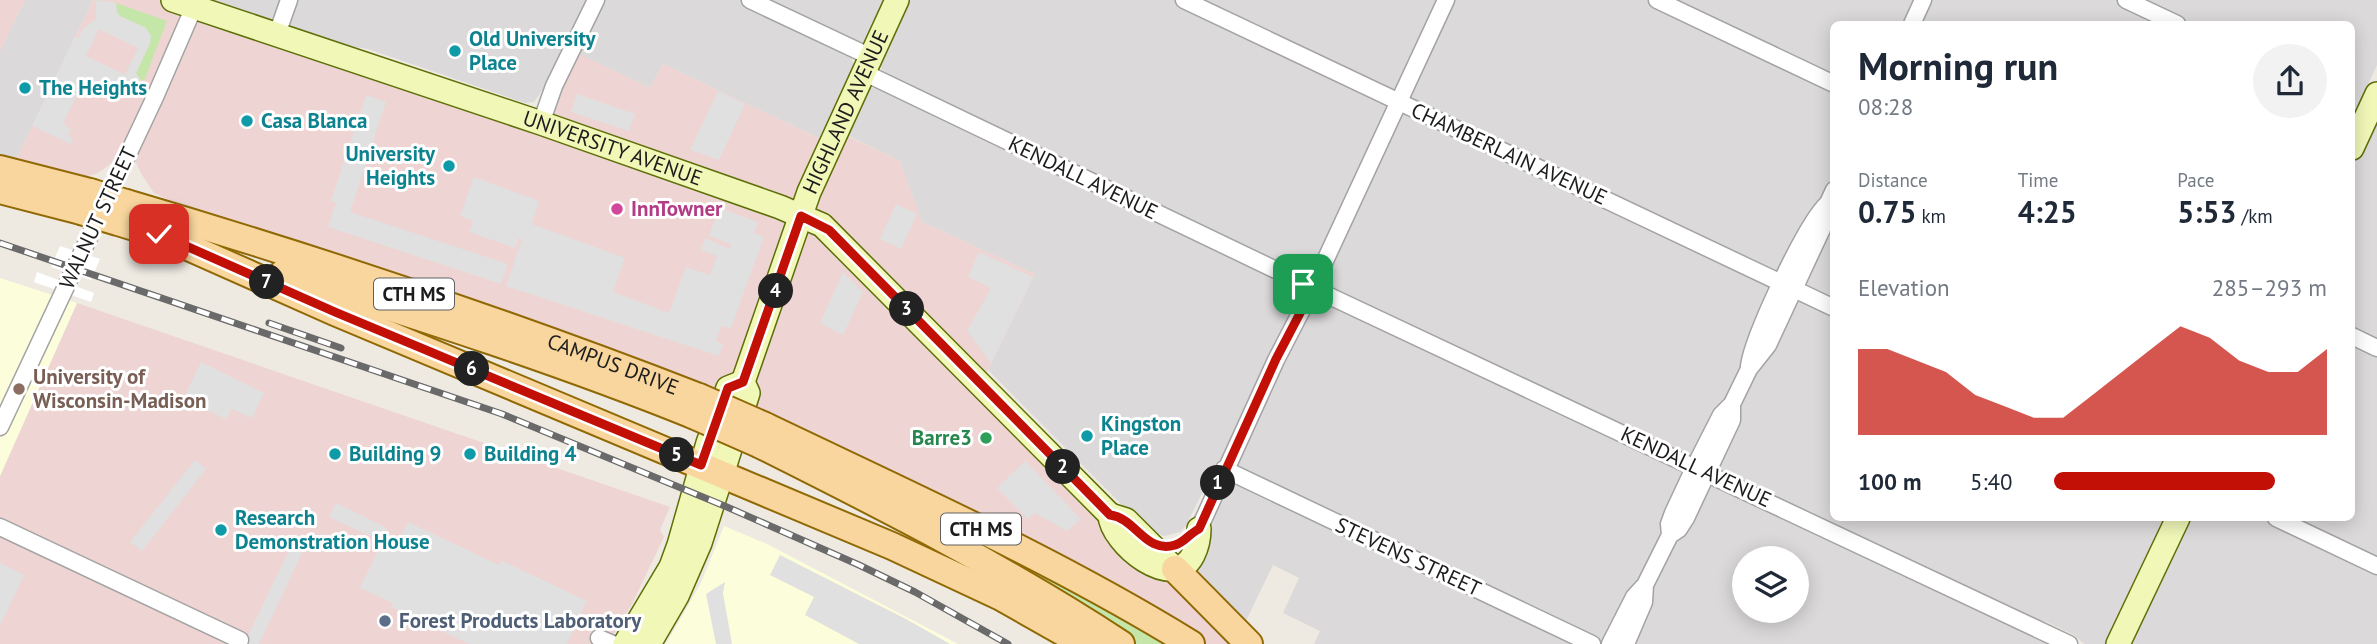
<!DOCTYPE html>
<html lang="en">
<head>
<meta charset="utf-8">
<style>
  body { margin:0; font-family:"PT Sans",sans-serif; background:#f2f2f3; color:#1f2937; height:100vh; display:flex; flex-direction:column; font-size:26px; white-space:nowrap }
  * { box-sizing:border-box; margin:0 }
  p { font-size:23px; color:#747a83 }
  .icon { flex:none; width:38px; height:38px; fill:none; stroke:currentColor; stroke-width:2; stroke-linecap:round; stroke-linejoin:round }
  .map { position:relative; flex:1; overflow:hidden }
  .panel { position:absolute; left:1830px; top:21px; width:525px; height:500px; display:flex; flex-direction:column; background:#fff; border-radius:10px; box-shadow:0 4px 18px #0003 }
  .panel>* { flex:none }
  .fabs { position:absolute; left:1732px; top:546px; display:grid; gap:14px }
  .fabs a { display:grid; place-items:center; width:77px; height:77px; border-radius:50%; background:#fff; box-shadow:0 4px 18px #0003; font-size:35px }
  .pin { position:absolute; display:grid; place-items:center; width:60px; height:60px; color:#fff; margin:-30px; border-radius:14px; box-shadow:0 4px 10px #0006 }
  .km { position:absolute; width:35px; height:35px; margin:-18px; border-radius:50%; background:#222; color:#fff; font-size:19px; line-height:35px; text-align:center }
  .round { display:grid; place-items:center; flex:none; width:74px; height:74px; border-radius:37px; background:#f2f2f3 }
  .overview { display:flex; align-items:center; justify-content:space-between; height:119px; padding:0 28px }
  h1 { font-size:38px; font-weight:800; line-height:52px }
  .stats { display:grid; grid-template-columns:repeat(3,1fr); gap:10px; height:119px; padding:7px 28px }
  .stats div { display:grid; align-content:center }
  .stats b { font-size:30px; font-weight:800 }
  .stats small { font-size:19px; font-weight:400 }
  .stats p { font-size:19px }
  .chart { height:196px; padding:14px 28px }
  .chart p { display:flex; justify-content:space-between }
  .chart svg { width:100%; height:126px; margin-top:7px; fill:#c21006; opacity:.7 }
  ul { padding:0 28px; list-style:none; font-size:23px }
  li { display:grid; grid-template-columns:112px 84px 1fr; align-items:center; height:52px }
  li i { height:18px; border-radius:9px; background:#c21006 }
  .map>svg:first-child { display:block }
</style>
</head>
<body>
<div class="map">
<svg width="2377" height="644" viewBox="0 0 2377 644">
  <rect width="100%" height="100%" fill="#eeeae2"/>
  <!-- residential -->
  <path fill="#dbd9d9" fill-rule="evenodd" d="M25,0H93L10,172L0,169V51Z
    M199,0H884L868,41L859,43L850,39L844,51L851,57L854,65L819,138L663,64L650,88L578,54L548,82L534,102L525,103L368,49L277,34Z
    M910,0H2377V65L2352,118V24H1834V518H2165L2106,644H2084L2074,635L2045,621L2037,639L2048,644H1314L1320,631L1283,613L1299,578L1273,565L1244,625L1197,574L1210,522L1222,497L1204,489L1186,526L1180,532L1164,536L1153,532L1126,509L988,370L1035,274L922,222L900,161L847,135L868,87L883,90L890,76L881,69V62ZM1745,558H1797V611H1745Z
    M2377,94V644H2118L2178,518H2352V148Z"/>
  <!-- commercial -->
  <path fill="#eed4d2" d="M0,0H25L0,51Z
    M93,0H173L541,122L571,50L650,88L663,64L829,143L835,130L900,161L922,222L1035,274L981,384L1249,644H1191L1108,594L250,239L154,193L142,175L130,150L98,173L75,180L10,172Z
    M77,303L670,507L660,530L664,537L632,604L608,644H0V476Z"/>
  <!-- education -->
  <path fill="#fcfedb" d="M0,278L77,303L0,476Z
    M724,526L767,544L958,644H666L701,583Z"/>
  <!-- grass -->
  <path fill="#c4e7a9" d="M116,3L167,21L144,81L138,78L136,73L150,43L146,28L120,16L117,13Z
    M925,513L1025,560L1170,644H1137Z"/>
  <!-- parking -->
  <path fill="#e0e0e0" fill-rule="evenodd" d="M96,0L116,3L117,13L120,16L146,28L151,36L150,43L136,73L140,79L131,96L122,97L84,79L64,122L65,126L71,129L68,136L73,139L71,144L32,126L75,36L79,38L83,28L96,19ZM99,29L138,48L125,75L86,56Z
    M718,91L745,104L719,160L690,150Z
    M577,94L635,114L629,131L571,112Z
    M366,95L386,102L350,212L508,264L501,284L328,227L336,203L331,201Z
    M474,177L539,201L532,224L625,258L613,292L669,313L686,267L710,275L717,256L701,250L705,238L730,249L731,244L709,236L719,208L758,222L754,233L764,237L731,328L721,326L716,341L723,344L719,356L506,286L522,239L519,238L515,248L469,232L473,221L460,216Z
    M896,204L917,214L901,249L880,239Z
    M979,252L1033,277L991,363L967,331L991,288L968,277Z
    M843,272L863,292L843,335L820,323Z
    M201,362L264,393L252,418L232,409L226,419L183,399Z
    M195,460L206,469L142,551L130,542Z
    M1025,461L1081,519L1067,531L1035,513L1028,519L997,488Z
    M336,503L387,528L381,541L329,517Z
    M408,522L499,565L502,561L587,601L567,644H469L391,607L393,603L360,588L381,544L394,550Z
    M291,546L303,551L259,644H244Z
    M780,555L906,619L950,644H859L805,615L814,597L770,575Z
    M0,563L24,575L0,626Z
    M725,582L723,593L732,644H716L706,594Z"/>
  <!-- pier -->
  <path fill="#fff" d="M60,246L100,259L91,280L51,267Z
    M37,272L94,293L91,302L34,282Z"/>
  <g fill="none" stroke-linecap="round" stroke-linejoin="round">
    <defs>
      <path id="street" d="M750,0L871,57
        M1184,0L1834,308
        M1657,0L1834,84
        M2126,0L2177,24
        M1912,24L1923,0
        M277,34L289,0
        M863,72L1303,283
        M541,123L554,86L596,0
        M1317,278L1446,0
        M1323,293L2069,644
        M2352,336L2377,348
        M1749,366C1753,337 1805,225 1827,204
        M0,427L155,97L194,7
        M1224,469L1592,644
        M2276,518L2377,566
        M0,527L240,640L238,644
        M1199,529L1276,360L1308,298
        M1670,535L1669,524L1673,513L1695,466L1721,415L1732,404L1749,369L1768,345L1822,229L1828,203L1834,190
        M599,638L613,644
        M1610,644L1634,597L1645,585L1670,535L1679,529L1686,518L1732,420V404
        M1626,644L1644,602L1645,585"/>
      <g id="secondary">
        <path id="s1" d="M173,0L541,123L780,207L822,225L1110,515"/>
        <path d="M2352,148L2377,94"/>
        <path d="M1110,515C1111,543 1173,594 1193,555C1197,547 1199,539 1199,529"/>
        <path d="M1110,515L1126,520L1171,565"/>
        <path d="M625,644L671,567L679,545L708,443L728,388L743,382"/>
        <path id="s2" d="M649,644L677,596L700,543L748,393L743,382L809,192L897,0"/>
        <path d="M2118,644L2178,518"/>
      </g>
      <g id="primary">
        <path d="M0,169L90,192"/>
        <path d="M0,190L81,211"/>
        <path id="s3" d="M126,203C320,260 511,324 699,397"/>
        <path d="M118,222L176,240"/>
        <path d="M159,234L335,312L892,546L1001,597L1084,644"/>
        <path d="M283,273C421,317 559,361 693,415"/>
        <path d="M765,426C909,495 1055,560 1191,644"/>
        <path d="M759,444C883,506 1005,568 1121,644"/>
        <path d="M1175,569L1249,644"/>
      </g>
    </defs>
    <!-- street casing -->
    <use href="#street" stroke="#a3a3a3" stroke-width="19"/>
    <!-- secondary casing -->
    <use href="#secondary" stroke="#5e6f08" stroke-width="26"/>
    <!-- primary casing -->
    <use href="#primary" stroke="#906905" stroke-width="30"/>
    <!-- street -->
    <use href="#street" stroke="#fff" stroke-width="16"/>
    <!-- secondary -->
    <use href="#secondary" stroke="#f0f7b7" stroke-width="23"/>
    <!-- primary -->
    <use href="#primary" stroke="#f8d69d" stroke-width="26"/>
    <defs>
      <path id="rail" d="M0,243L502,414L727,507L859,565L915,592L1008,644
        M269,323L341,348"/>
    </defs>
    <!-- rail casing -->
    <use href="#rail" stroke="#6a6a6a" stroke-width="7"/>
    <!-- rail -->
    <use href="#rail" stroke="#fff" stroke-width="4.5" stroke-dasharray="13" stroke-linecap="butt"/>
    <defs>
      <path id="primary-bridge" d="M90,192L126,203
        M81,211L118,222
        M699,397L765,426
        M693,415L759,444"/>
    </defs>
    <!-- primary-bridge casing -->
    <use href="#primary-bridge" stroke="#906905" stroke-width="30" stroke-linecap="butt"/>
    <!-- primary-bridge -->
    <use href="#primary-bridge" stroke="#f8d69d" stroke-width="26"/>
  </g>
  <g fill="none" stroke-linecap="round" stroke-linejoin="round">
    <defs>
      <path id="route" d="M159,234L335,312L701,465L728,388L743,382L801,216L829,230L1110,515C1136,518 1145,554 1175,545C1184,543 1190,533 1199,529L1276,359L1308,298L1302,290L1303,284"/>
    </defs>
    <!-- route casing -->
    <use href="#route" stroke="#fff" stroke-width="14"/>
    <!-- route -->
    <use href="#route" stroke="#c21006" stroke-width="9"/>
  </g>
  <!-- markers -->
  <g fill="#0f9aa8" stroke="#fff" stroke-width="2.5">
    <circle cx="455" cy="51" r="7"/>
    <circle cx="25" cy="88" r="7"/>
    <circle cx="247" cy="121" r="7"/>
    <circle cx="449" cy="166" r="7"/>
    <circle cx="1087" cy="436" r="7"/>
    <circle cx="335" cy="454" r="7"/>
    <circle cx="470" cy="454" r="7"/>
    <circle cx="221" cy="530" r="7"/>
  </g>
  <circle fill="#d1479c" stroke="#fff" stroke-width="2.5" cx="617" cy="209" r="7"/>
  <circle fill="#8d6e63" stroke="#fff" stroke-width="2.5" cx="19" cy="389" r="7"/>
  <circle fill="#2e9e5b" stroke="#fff" stroke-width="2.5" cx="986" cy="438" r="7"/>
  <circle fill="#5c6f8a" stroke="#fff" stroke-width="2.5" cx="385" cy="621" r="7"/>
  <g text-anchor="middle" stroke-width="6" stroke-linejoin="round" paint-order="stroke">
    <!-- shield labels -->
    <g fill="#fff" stroke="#606060" stroke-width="2">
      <rect x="374" y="278.5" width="80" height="31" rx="5"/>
      <rect x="941" y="513.5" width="80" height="31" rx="5"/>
    </g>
    <g font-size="19" font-weight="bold" fill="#1c1c1c">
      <text x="414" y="301">CTH MS</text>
      <text x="981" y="536">CTH MS</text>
    </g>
    <!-- culture labels -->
    <g font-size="21" font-weight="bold" fill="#0d838f" stroke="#fff" text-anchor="start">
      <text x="469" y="46">Old University<tspan x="469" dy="24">Place</tspan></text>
      <text x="39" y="95">The Heights</text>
      <text x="261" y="128">Casa Blanca</text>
      <text x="435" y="161" text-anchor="end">University<tspan x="435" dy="24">Heights</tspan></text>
      <text x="1101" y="431">Kingston<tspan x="1101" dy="24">Place</tspan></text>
      <text x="349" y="461">Building 9</text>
      <text x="484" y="461">Building 4</text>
      <text x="235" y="525">Research<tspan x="235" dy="24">Demonstration House</tspan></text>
    </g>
    <!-- street labels -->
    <g font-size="21" fill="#1c1c1c" stroke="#fff">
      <text dy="7" stroke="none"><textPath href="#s2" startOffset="572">HIGHLAND AVENUE</textPath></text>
      <text dy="7" stroke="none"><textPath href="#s1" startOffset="464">UNIVERSITY AVENUE</textPath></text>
      <text transform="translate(1509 154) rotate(25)" y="7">CHAMBERLAIN AVENUE</text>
      <text transform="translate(1083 178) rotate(26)" y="7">KENDALL AVENUE</text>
      <text transform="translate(98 218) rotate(-65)" y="7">WALNUT STREET</text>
      <text dy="7" stroke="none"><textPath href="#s3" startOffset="513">CAMPUS DRIVE</textPath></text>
      <text transform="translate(1696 467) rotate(25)" y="7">KENDALL AVENUE</text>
      <text transform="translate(1408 557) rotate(25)" y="7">STEVENS STREET</text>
    </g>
    <!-- hotel labels -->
    <g font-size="21" font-weight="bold" fill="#b23c85" stroke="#fff" text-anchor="start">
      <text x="631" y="216">InnTowner</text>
    </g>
    <!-- education labels -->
    <g font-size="21" font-weight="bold" fill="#785e54" stroke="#fff" text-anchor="start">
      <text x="33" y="384">University of<tspan x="33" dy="24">Wisconsin-Madison</tspan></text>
    </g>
    <!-- leisure labels -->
    <g font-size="21" font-weight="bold" fill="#27864d" stroke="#fff" text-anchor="end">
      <text x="972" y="445">Barre3</text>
    </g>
    <!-- service labels -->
    <g font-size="21" font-weight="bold" fill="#4e5e75" stroke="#fff" text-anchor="start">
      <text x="399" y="628">Forest Products Laboratory</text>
    </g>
  </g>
</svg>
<div class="fabs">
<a><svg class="icon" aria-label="layers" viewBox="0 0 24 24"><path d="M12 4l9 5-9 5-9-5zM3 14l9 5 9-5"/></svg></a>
</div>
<div class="pin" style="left:1303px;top:284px;background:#1e9e55"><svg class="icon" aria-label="arrive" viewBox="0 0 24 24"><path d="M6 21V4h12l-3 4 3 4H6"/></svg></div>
<div class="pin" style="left:159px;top:234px;background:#d93025"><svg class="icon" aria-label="check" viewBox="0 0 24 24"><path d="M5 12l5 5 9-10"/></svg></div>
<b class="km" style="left:1218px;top:483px">1</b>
<b class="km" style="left:1063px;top:467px">2</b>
<b class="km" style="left:907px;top:309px">3</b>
<b class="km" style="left:776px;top:291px">4</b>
<b class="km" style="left:677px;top:455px">5</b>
<b class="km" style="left:472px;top:369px">6</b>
<b class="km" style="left:267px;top:282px">7</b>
<section class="panel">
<div class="overview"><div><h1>Morning run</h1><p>08:28</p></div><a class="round"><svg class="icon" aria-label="share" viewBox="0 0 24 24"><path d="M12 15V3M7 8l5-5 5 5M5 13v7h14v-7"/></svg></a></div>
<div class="stats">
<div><p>Distance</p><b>0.75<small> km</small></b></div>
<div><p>Time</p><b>4:25</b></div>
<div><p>Pace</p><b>5:53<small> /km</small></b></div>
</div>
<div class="chart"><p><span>Elevation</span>285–293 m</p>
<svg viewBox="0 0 160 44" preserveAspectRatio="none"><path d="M0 44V14L10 14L20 18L30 22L40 30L50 34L60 38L70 38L80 30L90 22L100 14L110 6L120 10L130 18L140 22L150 22L160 14V44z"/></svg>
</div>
<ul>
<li><b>100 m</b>5:40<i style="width:81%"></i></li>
</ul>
</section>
</div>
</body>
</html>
